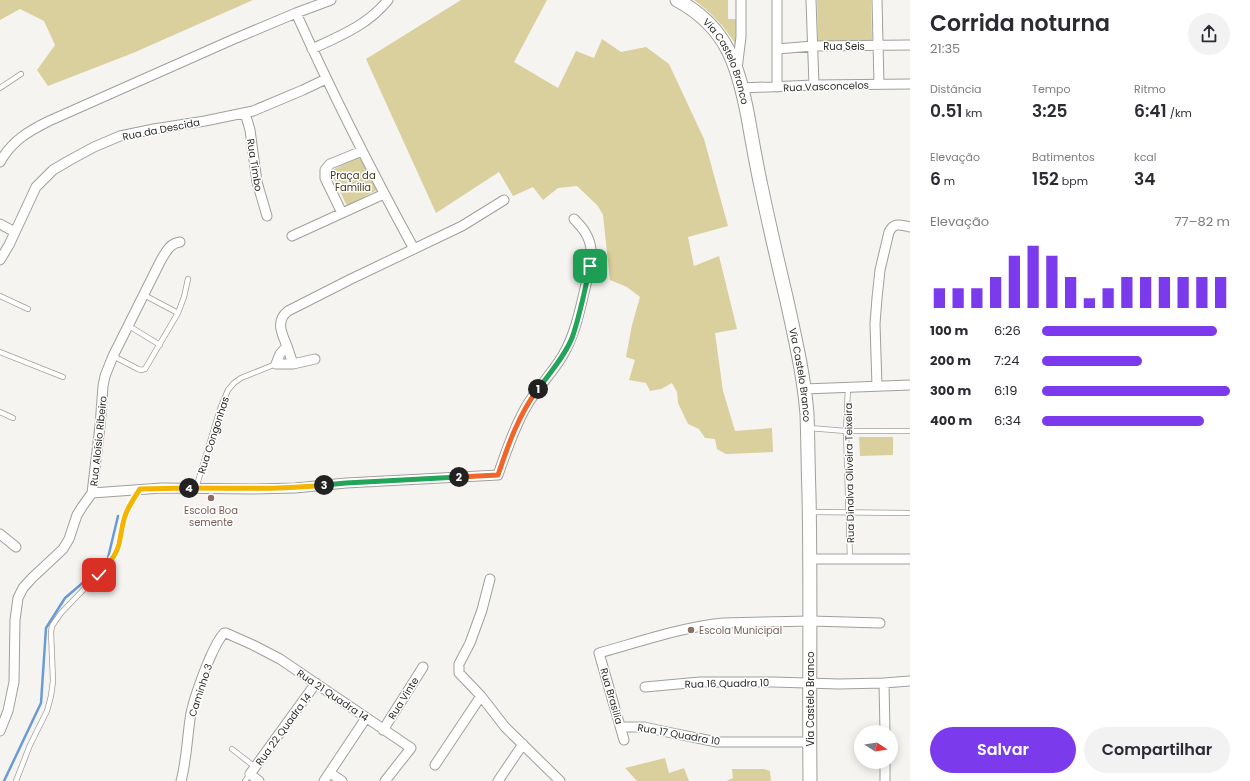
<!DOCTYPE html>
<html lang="pt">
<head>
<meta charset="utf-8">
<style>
  body { margin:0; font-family:Poppins,sans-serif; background:#f2f2f3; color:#2b2b33; height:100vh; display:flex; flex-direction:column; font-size:15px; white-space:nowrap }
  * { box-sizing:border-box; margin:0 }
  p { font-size:13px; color:#7c7c81 }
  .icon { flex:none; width:22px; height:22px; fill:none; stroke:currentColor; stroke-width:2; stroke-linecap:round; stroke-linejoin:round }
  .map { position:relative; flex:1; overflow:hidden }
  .panel { display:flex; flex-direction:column; background:#fff; width:340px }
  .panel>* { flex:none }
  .needle { width:26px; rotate:102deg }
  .fabs { position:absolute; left:854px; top:725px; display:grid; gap:8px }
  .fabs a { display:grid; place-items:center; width:44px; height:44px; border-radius:50%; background:#fff; box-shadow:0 2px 10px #0003; font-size:20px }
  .pin { position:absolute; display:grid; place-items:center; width:34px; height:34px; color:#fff; margin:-17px; border-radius:8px; box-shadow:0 2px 6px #0006 }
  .km { position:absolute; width:20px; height:20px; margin:-10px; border-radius:50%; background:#222; color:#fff; font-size:11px; line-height:20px; text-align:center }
  .round { display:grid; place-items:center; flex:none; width:42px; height:42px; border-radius:21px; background:#f2f2f3 }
  .overview { display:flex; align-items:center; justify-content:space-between; height:68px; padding:0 20px }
  h1 { font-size:22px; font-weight:600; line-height:30px }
  .figures { display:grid; grid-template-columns:repeat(3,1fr); gap:6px; height:68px; padding:4px 20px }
  .figures div { display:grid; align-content:center }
  .figures b { font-size:17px; font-weight:600 }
  .figures small { font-size:11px; font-weight:400 }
  .figures p { font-size:11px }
  .chart { height:112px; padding:8px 20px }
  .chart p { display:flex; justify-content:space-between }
  .chart svg { width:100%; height:72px; margin-top:4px; stroke:#7c3aed; stroke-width:6 }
  .primary-button { display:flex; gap:8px; margin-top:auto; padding:8px 20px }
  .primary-button a { flex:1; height:46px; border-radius:24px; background:#7c3aed; color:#fff; font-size:16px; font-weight:600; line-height:46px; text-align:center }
  .primary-button a+a { background:#f2f2f3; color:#2b2b33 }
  ul { padding:0 20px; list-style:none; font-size:13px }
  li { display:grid; grid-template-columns:64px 48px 1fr; align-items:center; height:30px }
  li i { height:10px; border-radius:5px; background:#7c3aed }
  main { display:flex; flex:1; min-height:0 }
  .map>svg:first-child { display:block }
</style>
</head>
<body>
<main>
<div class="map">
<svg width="910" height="781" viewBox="0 0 910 781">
  <rect width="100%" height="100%" fill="#f5f4f1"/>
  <!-- green -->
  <path fill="#d9d09d" d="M0,0H253L133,53L48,86L37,70L55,45L44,21L20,9L0,20Z
    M461,0H547L514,62L558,88L576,51L594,58L602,39L621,52L646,47L669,64L704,139L728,226L688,237L694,266L719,256L737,329L715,333L723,391L735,431L772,428L773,452L726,454L717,449L715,439L705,438L699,429L688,424L678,403L677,392L672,383L661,389L650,391L646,383L629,380L635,360L626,357L632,325L640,297L627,287L610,280L603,215L598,206L577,186L558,188L543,200L533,187L513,196L499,172L436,213L366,59Z
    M694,0H728V19H736V45C725,27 712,13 694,0Z
    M817,0H871L872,40L818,42Z
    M360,156L377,190L347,206L330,171Z
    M859,437H893V455L860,456Z
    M665,758L669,773L684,768L689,781H637L625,768Z
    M732,769H764L770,771L771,781H726L733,778Z"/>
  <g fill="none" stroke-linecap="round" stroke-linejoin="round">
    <!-- stream -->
    <path stroke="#6b9bd4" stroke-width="2.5" d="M4,781L41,703L46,628L65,598L107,562L118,516"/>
    <defs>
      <path id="service" d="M0,88L21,74
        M144,295L178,313
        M0,296L28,309
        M129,326L160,345
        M0,352L63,377
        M113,356L138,369L141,370L145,369L178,313L184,297L188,279
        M848,387L846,431L850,559
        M0,412L13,418
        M809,428L846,431H910
        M196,488L220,409L228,390L234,383L241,378L276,364
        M810,512L910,513
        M232,749L255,767
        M16,781L30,745L47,711L51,696L53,681L51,632L52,626L61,613L110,562L119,545L125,517L129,506L140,490
        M245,781L250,774"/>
      <path id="minor" d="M811,0L814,85
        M877,0L879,84
        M296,13C332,93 372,172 414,249
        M312,49C340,36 368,25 388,0
        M777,49L813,46L910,45
        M737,69L741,37V0
        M777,87V0
        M742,88L814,85L910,84
        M245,113L250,130L257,182L267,216
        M0,162C12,141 27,132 49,121L234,39L296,13L331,0
        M342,213L325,178V170L330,164L362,151
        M0,224L15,232
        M292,236L384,194
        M0,260L9,245L36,187L53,170L70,160L94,147L120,136L154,129L205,121L253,111L303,90L326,79
        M287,346L280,354L276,364H293L315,359
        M293,364C291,358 289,352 287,346C282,334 275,321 288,311L351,279L462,226L504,200
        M877,386L875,324L877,298L880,270L889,232C894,222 900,225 910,227
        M804,389L910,385
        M92,493L162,488L253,489L295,488L346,483L498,475C506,452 514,428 526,407C536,389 552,374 563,355C576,333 581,305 587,280C589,271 592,260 591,250C590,237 583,228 574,219
        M0,534L16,547
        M810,559H910
        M490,579L482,610L470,643L459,664V673L481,696L505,727L560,781
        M884,683L885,732
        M645,687L700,682H773L839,684L884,683L910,681
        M621,727H644L667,732L717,742H809
        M383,730L423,667
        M0,731L8,711L14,682L15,620L18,598L23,588L32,578L63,549L69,539L77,515L82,507L92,493L100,426L103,386L105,376L113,356L161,260C166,252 170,243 180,242
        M624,740L599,653C639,642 682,627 723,623L811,621L880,623
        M435,765L481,696
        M330,773L342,781
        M181,781C187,759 187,736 191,713C195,695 202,677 209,660C213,651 217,641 224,633H226L253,645L280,659L411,748L385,781
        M259,781L250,774L316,683
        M324,781L366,718
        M498,781L523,744
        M885,781V762"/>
      <g id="secondary">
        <path id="s1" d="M677,0C727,27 738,65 748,117C752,140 756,163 761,186C769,224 778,263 787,301C795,338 804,376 807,414C808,441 808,468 809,495C811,591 809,686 810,781"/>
      </g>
    </defs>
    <!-- service casing -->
    <use href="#service" stroke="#a09f9b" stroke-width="6"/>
    <!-- minor casing -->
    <use href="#minor" stroke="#a09f9b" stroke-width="11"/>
    <!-- secondary casing -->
    <use href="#secondary" stroke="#a09f9b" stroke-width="15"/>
    <!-- service -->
    <use href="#service" stroke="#fff" stroke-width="4.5"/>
    <!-- minor -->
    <use href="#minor" stroke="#fff" stroke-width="9"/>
    <!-- secondary -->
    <use href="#secondary" stroke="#fff" stroke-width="13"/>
  </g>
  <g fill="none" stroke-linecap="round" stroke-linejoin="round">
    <defs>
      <path id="split-1" d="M538,389C550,373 564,357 572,338C580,315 585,290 590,266"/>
      <path id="split-2" d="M459,477L498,475C508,445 519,414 538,389"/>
      <path id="split-3" d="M324,485L346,483L459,477"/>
      <path id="split-4" d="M189,488C235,488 278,490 324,485"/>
      <path id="split-5" d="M99,575C107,566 116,556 119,544C121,535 122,525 125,516C128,507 134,498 140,489L189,488"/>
    </defs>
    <!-- split-1 casing -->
    <use href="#split-1" stroke="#fff" stroke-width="8"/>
    <!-- split-2 casing -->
    <use href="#split-2" stroke="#fff" stroke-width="8"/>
    <!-- split-3 casing -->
    <use href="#split-3" stroke="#fff" stroke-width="8"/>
    <!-- split-4 casing -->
    <use href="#split-4" stroke="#fff" stroke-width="8"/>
    <!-- split-5 casing -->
    <use href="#split-5" stroke="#fff" stroke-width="8"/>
    <!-- split-1 -->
    <use href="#split-1" stroke="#22a559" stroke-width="5"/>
    <!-- split-2 -->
    <use href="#split-2" stroke="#f0652b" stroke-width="5"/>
    <!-- split-3 -->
    <use href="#split-3" stroke="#22a559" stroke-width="5"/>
    <!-- split-4 -->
    <use href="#split-4" stroke="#f5b400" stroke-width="5"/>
    <!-- split-5 -->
    <use href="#split-5" stroke="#f5b400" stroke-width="5"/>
  </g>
  <!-- markers -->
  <g fill="#8d6e63" stroke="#fff" stroke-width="1.5">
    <circle cx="211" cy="498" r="4"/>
    <circle cx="691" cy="630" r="4"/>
  </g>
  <g text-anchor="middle" stroke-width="3" stroke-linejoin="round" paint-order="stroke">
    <!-- street labels -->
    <g font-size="10" fill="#2b2b29" stroke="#fff">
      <text x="844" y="50">Rua Seis</text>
      <text dy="4" stroke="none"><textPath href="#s1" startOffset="82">Via Castelo Branco</textPath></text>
      <text transform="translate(826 86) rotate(-2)" y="4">Rua Vasconcelos</text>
      <text transform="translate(161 129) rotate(-11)" y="4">Rua da Descida</text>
      <text transform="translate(255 165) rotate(81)" y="4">Rua Timbo</text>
      <text dy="4" stroke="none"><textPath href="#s1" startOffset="406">Via Castelo Branco</textPath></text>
      <text transform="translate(213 435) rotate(-72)" y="4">Rua Congonhas</text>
      <text transform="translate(98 441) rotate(-84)" y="4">Rua Aloísio Ribeiro</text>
      <text transform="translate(849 473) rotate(-91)" y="4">Rua Dinalva Oliveira Teixeira</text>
      <text transform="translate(727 683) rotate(-1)" y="4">Rua 16 Quadra 10</text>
      <text transform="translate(200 690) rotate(-72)" y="4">Caminho 3</text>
      <text transform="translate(333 695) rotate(34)" y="4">Rua 21 Quadra 14</text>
      <text transform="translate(612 696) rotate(74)" y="4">Rua Brasilia</text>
      <text transform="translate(403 698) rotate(-58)" y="4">Rua Vinte</text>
      <text transform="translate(810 699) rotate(-90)" y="4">Via Castelo Branco</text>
      <text transform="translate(283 729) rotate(-54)" y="4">Rua 22 Quadra 14</text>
      <text transform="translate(679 734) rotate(10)" y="4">Rua 17 Quadra 10</text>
    </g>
    <!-- park labels -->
    <g font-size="10" fill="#413a18" stroke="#fff">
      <text x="353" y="179">Praça da<tspan x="353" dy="12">Família</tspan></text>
    </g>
    <!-- education labels -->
    <g font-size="10" fill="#785e54" stroke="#fff">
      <text x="211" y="514">Escola Boa<tspan x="211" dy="12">semente</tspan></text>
      <text x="699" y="634" text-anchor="start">Escola Municipal</text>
    </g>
  </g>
</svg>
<div class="fabs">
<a><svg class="needle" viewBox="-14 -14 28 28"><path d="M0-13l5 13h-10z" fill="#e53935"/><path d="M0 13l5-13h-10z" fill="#7c7c81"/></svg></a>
</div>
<div class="pin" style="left:590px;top:266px;background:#1e9e55"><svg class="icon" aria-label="arrive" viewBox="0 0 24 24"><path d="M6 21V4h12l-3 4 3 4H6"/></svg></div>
<div class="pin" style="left:99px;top:575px;background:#d93025"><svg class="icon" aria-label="check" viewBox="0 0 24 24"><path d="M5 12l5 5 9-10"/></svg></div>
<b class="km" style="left:538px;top:389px">1</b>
<b class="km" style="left:459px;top:477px">2</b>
<b class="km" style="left:324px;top:485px">3</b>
<b class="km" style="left:189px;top:488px">4</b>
</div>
<section class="panel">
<div class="overview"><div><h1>Corrida noturna</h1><p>21:35</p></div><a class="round"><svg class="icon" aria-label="share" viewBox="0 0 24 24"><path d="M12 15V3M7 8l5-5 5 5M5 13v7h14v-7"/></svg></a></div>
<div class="figures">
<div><p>Distância</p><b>0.51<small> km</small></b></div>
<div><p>Tempo</p><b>3:25</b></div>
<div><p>Ritmo</p><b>6:41<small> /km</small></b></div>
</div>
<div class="figures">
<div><p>Elevação</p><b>6<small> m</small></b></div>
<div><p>Batimentos</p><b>152<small> bpm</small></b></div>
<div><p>kcal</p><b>34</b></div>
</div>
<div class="chart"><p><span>Elevação</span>77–82 m</p>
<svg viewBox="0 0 160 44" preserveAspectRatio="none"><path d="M5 44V32M15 44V32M25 44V32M35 44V25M45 44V12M55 44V6M65 44V12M75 44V25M85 44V38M95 44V32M105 44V25M115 44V25M125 44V25M135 44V25M145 44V25M155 44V25"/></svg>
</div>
<ul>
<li><b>100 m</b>6:26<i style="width:93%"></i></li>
<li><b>200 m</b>7:24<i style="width:53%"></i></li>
<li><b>300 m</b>6:19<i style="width:100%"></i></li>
<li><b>400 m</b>6:34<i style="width:86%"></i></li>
</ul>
<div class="primary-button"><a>Salvar</a><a>Compartilhar</a></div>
</section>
</main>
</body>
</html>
